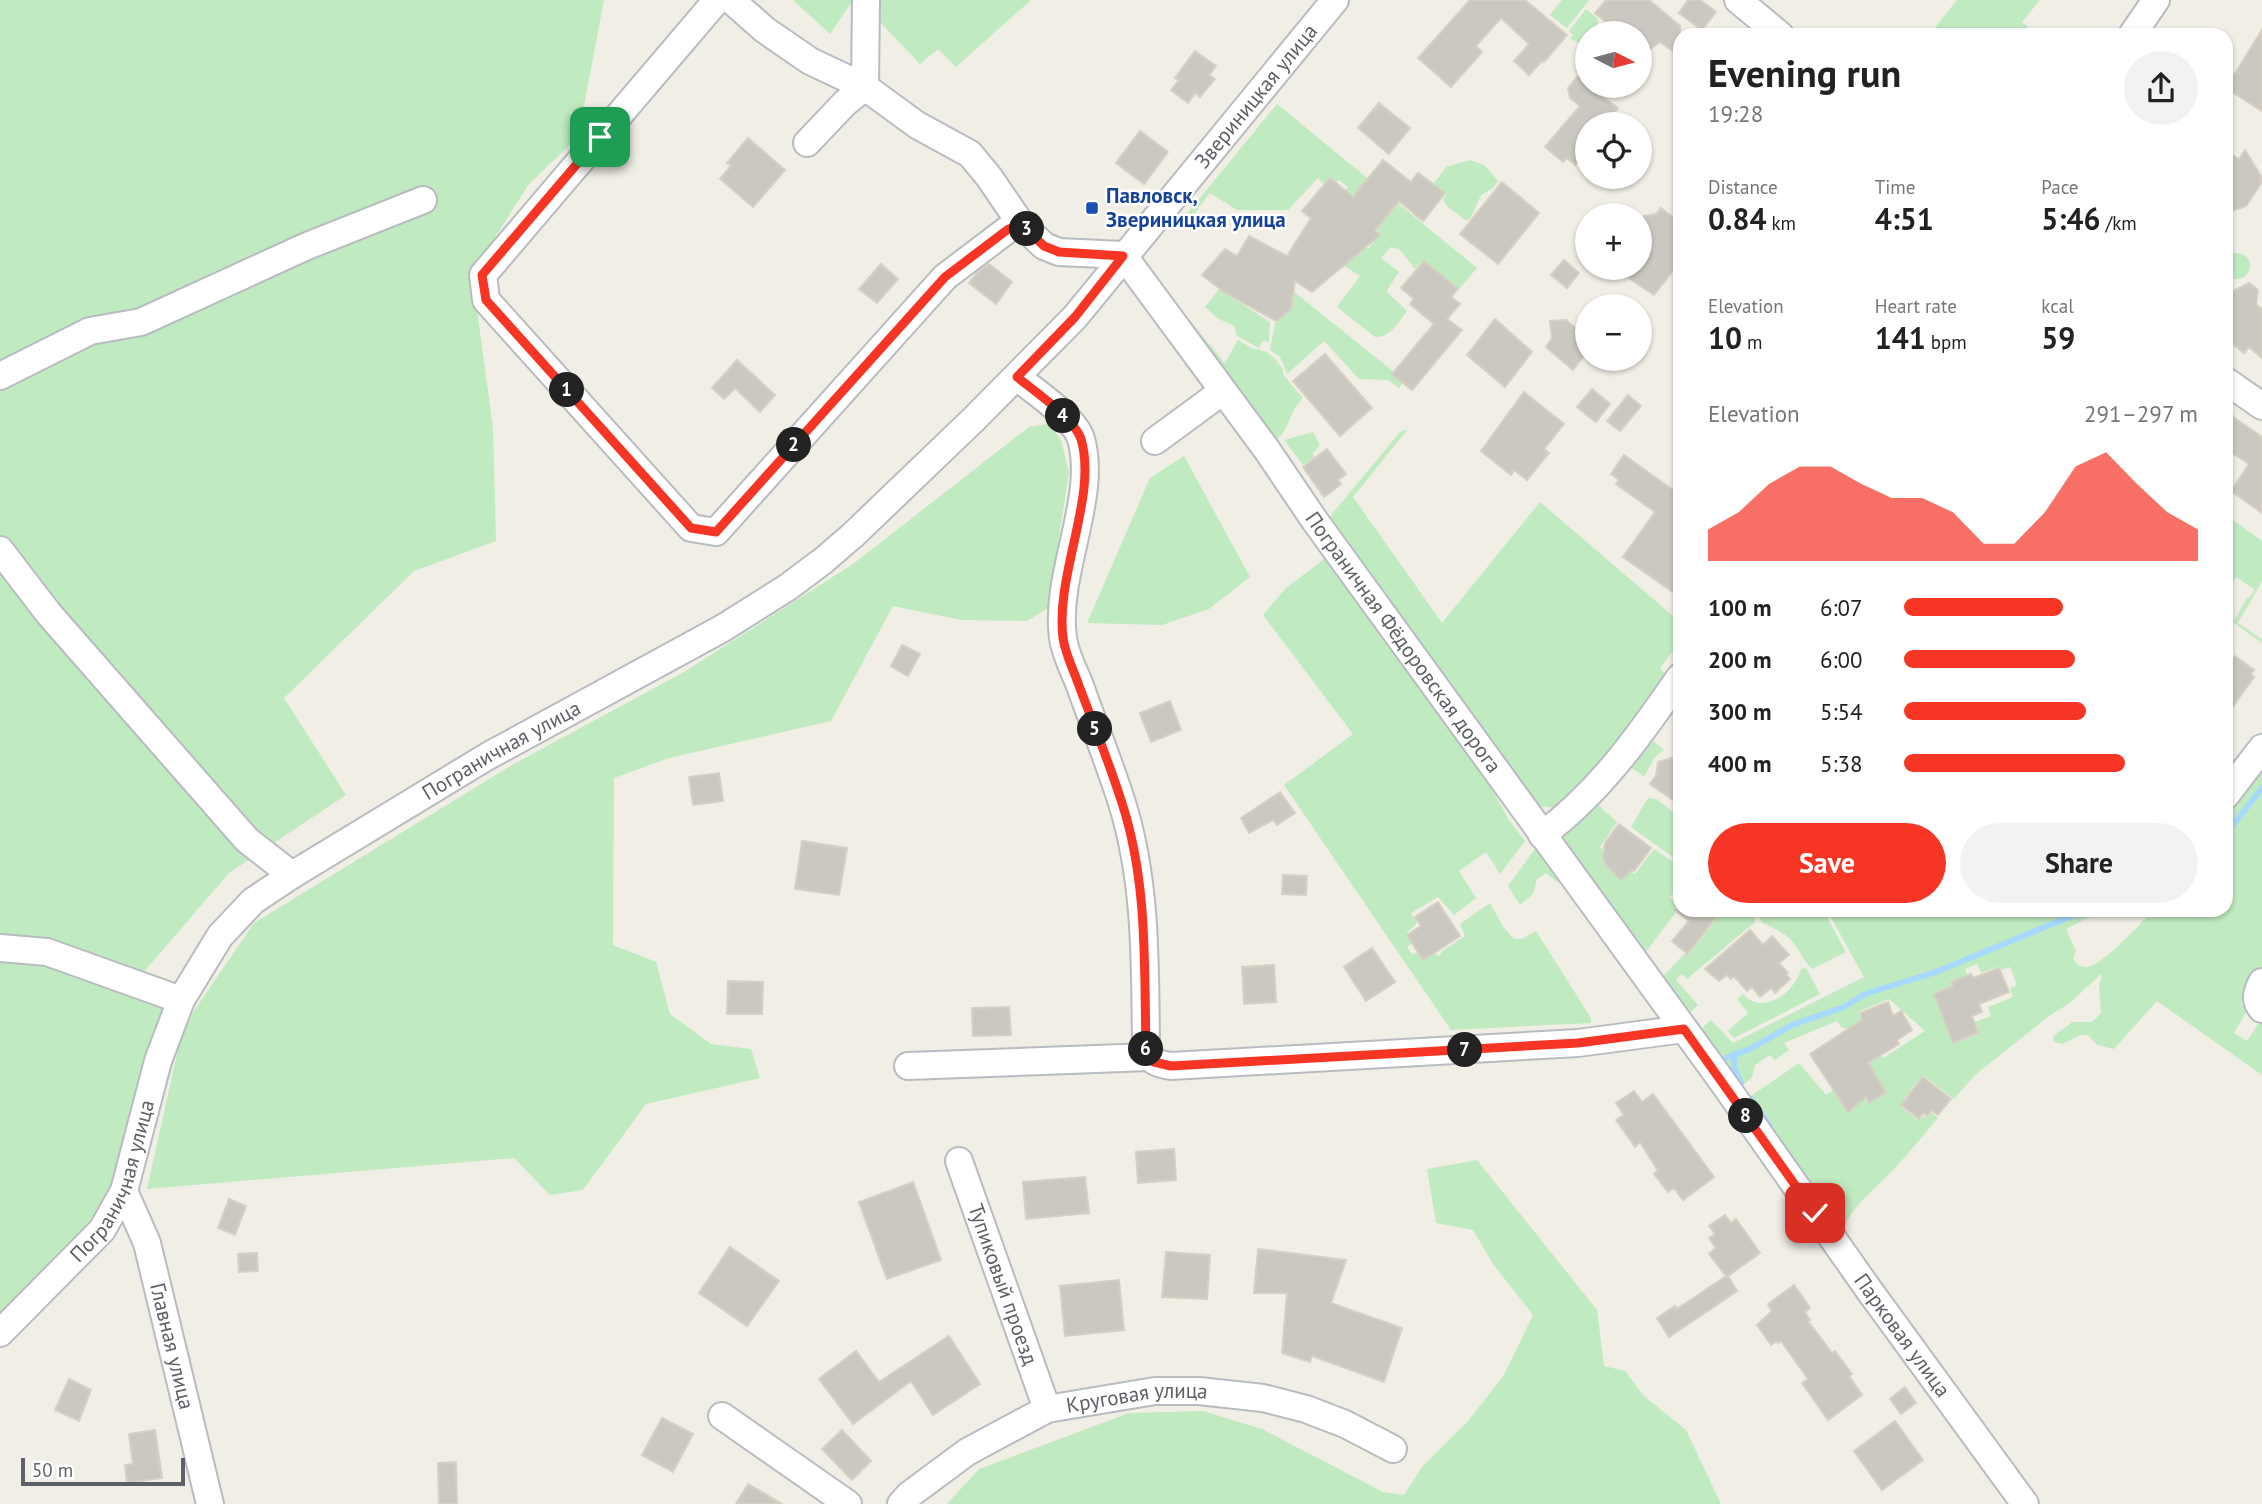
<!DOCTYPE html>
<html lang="en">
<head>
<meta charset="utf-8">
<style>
  body { margin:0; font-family:"PT Sans",sans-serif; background:#f2f2f2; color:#222; height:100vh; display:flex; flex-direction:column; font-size:26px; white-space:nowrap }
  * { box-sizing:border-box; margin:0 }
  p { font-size:23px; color:#767676 }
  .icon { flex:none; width:38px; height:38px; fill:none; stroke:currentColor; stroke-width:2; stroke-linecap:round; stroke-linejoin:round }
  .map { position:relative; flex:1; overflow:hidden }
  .drawer { position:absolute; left:1673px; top:28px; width:560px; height:889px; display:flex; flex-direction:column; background:#fff; border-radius:21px; box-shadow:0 2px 5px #0004 }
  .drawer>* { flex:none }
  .needle { width:46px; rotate:96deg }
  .tools { position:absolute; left:1575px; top:21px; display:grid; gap:14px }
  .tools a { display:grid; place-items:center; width:77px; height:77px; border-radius:50%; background:#fff; box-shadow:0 2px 5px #0004; font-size:35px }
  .scale { position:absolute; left:21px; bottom:18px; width:164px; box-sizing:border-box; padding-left:7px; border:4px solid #5d6167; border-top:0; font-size:19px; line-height:24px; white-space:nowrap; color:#5d6167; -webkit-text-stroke:5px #fff; paint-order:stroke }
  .pin { position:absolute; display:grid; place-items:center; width:60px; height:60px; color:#fff; margin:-30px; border-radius:14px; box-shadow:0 4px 10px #0006 }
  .km { position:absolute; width:35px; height:35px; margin:-18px; border-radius:50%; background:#222; color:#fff; font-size:19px; line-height:35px; text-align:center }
  .round { display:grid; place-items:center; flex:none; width:74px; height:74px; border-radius:37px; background:#f2f2f2 }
  .overview { display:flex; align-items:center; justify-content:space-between; height:119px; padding:0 35px }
  h1 { font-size:38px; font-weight:700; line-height:52px }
  .metrics { display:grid; grid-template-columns:repeat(3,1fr); gap:10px; height:119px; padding:7px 35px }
  .metrics div { display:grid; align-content:center }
  .metrics b { font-size:30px; font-weight:700 }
  .metrics small { font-size:19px; font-weight:400 }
  .metrics p { font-size:19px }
  .chart { height:196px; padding:14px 35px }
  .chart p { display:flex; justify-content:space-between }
  .chart svg { width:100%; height:126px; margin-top:7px; fill:#f63525; opacity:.7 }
  .button { display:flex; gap:14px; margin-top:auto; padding:14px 35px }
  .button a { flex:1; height:80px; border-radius:42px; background:#f63525; color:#fff; font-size:28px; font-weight:700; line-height:80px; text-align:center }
  .button a+a { background:#f2f2f2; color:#222 }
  ul { padding:0 35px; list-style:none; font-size:23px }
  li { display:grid; grid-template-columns:112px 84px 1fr; align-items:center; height:52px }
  li i { height:18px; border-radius:9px; background:#f63525 }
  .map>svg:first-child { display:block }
</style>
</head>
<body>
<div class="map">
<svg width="2262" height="1504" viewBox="0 0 2262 1504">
  <rect width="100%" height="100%" fill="#f0eee5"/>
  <!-- green -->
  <path fill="#c0eac0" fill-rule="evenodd" d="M0,0H604L578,137L529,184L472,273L493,428L496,541L414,571L284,698L346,795L229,873L124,995L181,1000L124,1191L0,1321Z
    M793,0H853L830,34Z
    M859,0H1031L956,67L938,49L920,64Z
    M1562,0H1589L1567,28L1550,15Z
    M1957,0H2040L2022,22L2037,35H1929Z
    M1586,9L1597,18L1599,33H1587V46L1570,39L1573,35L1569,31Z
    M1277,104L1477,268L1459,289L1423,260L1415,269L1399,249L1391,247L1381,258L1399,272L1387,290L1388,293L1407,311C1398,323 1391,337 1375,337L1337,307L1360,276L1335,260L1342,249L1369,248L1380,234L1377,231L1384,221L1346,190L1348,187L1339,180L1336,182L1329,177L1324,184L1318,178L1288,210H1237L1210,193L1191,218L1186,215Z
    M1470,160L1484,165L1498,181L1493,188L1481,195L1470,219L1465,220L1447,206L1443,199L1447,194L1434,183L1446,167Z
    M2224 266a13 13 0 1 1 26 0a13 13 0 1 1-26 0Z
    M1219,289L1270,322L1269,342L1263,341L1259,348L1237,336L1234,326L1217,318L1205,307Z
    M1294,292L1394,372L1393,374L1403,383L1399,388L1388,380L1359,379L1324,341L1287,374L1280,357L1270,350L1275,323L1292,309Z
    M1191,322L1225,363L1238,340L1251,348L1267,352L1275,359L1283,369L1284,376L1303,398C1286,415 1292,430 1272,443L1188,329Z
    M1049,424L1061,440L1069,472L1048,608L1027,621L962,620L893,606L831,721L669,758L614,778L613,945L656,962L670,1014L711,1044L751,1049L760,1078L646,1104L583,1190L550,1195L514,1158L147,1189L183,1027L254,923L512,765L684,672L853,564L1029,427Z
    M1408,429L1353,497L1442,623L1540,502L1680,622V642L1660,668L1669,681L1622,747L1556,808L1538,806L1328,524L1332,514L1400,432Z
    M1313,432L1320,445L1313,453L1314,457L1303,465L1284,440Z
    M1184,456L1250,577L1209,609L1162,625L1087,623L1150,478Z
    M2226,515L2262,541V581L2238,623L2262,639V643L2233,622L2247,598H2249L2255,590L2236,577L2230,586L2226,584Z
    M1327,557L1468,747L1509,820L1525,841L1500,874L1486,852L1459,871L1476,898L1454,915L1438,897L1411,913L1417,923L1407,933L1411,944L1407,947L1412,954L1419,953L1424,960L1436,953L1438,956L1442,954L1441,952L1465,936L1460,924L1490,903L1504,928L1514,939H1522L1536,931L1591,1018V1023L1451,1030L1284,785L1353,734L1263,615L1286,588Z
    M1646,735L1664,750L1655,757L1644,777L1624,762Z
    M2262,756V967L2241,1004L2248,1009L2234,1033L2247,1041L2262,1018V1075L2157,1001L2114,1049L2097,1045L2088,1035H2080L2063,1044L2054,1042L2053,1037C2058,1031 2066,1028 2072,1022H2092L2101,1013L2099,987L2102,973L2070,1003L2049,1016L1975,1075L1954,1099L1923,1075L1904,1099L1906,1101L1901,1107L1919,1121L1923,1116L1927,1118L1931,1112L1938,1118C1923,1135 1909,1153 1894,1169C1879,1186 1846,1210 1843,1233L1745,1100L1799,1063L1826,1095L1866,1069L1845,1035L1875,1045L1883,1058L1925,1031L1889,999L1858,1012L1863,1025L1856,1028H1842L1837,1021L1784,1043L1789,1050L1775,1060L1770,1055L1755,1065L1752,1078L1737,1089L1700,1030L1711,1020L1733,1043L1864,977L1827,910H2104L2066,929L2076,951L2073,958C2076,963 2079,967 2086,967C2101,967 2135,929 2147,917L2146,910H2226V804ZM1977,964L1981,973L2000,966L2002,970L2010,967L2017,985L2010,989L2013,997L1988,1007L1991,1016L1975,1022L1979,1034L1953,1044L1933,993L1951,986L1950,981L1967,975L1965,969Z
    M1648,798L1656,799L1680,817V844L1674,851L1680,856V884L1670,897L1680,907L1641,958L1559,836L1595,802L1617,822L1600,847L1604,851C1600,860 1604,864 1612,869L1623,865L1635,874L1654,849L1675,863L1677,860L1631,827Z
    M1535,849C1548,852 1553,869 1559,879L1557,882L1546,873L1537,879L1533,894L1520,905L1508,886Z
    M1722,910H1755V922L1687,979L1682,974L1676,980L1698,1005L1690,1013L1685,1014L1659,981L1685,953L1689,955Z
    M1759,910H1823L1846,952L1812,969C1803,960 1802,955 1795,945C1787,932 1773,929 1761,922Z
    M1806,968L1820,994L1734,1038L1728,1031L1748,1013L1737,999L1743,994C1763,1017 1795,992 1801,969Z
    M1477,1160L1597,1310L1604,1366L1625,1371L1644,1396L1686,1430L1721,1504H947L979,1469L1129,1413L1203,1411L1262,1429L1383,1492L1404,1495L1422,1467L1468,1421L1504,1375L1533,1315L1493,1264L1473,1230L1436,1223L1427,1169Z"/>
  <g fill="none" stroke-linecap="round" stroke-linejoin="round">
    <!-- stream -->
    <path stroke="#a7d9ff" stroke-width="6" d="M2226,834L2262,788
      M1734,1054V1067L1741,1083
      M1723,1059L1750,1049L1792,1025L1844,1007L1865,994L1936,972L2086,910
      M1751,1099L1770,1126"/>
  </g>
  <!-- building -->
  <path fill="#cbc8c2" stroke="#d6d0c3" stroke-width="2" d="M1470,0H1525L1567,35L1544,62L1542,61L1529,75L1514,61L1529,44L1501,18L1476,46L1482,52L1451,87L1418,58Z
    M1606,0H1649L1680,26V56L1660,42L1640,57V33H1620L1595,13Z
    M1688,0H1700L1716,12L1702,30L1679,13Z
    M2262,30V111L2226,88Z
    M1195,51L1216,66L1209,75L1215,79L1200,97L1195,93L1188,103L1171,90L1179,80L1175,78Z
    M1578,76L1587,86L1618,108L1606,124H1587V150L1575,165L1567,158L1563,162L1545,147L1580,106L1570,98L1568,88Z
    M1379,103L1410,128L1389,154L1358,128Z
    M1140,131L1168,152L1144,184L1116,163Z
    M748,138L785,170L753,207L720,179L731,166L727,163Z
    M2245,150L2261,176L2262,182L2246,206L2226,213V151L2239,159Z
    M1383,160L1411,182L1418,173L1445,193L1423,221L1399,201L1375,231L1380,235L1312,292L1295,281L1291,309L1276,321L1224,292L1202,275L1225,249L1237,256L1249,236L1287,256L1311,218L1302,211L1330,178L1353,197Z
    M1502,182L1539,213L1498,264L1460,234Z
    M1661,208L1680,223V262L1654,295L1627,277L1628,275L1619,268H1640V222L1644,216L1656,214Z
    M1564,260L1579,273L1567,288L1551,275Z
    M1424,261L1458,289L1451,297L1460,304L1447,319L1462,330L1412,390L1392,374L1434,324L1410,304L1414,299L1401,288Z
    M881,264L898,279L877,303L859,289Z
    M989,264L1012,282L996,304L969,283L977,273Z
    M2249,283L2258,290L2256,304L2262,309V358L2249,347L2244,353L2226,338V301L2235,290Z
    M1495,319L1532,352L1505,387L1467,355Z
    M1566,320L1587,338V352L1573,370L1546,347L1552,338L1550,321Z
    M1325,354L1372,408L1340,436L1293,381Z
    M737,360L775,395L760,412L735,388L724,399L712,388Z
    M1592,389L1610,404L1596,422L1577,407Z
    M1524,392L1564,424L1544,449L1549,453L1527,480L1514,470L1511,475L1481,451Z
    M1628,395L1641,406L1620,431L1607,421Z
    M2226,412L2262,437V513L2231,491L2249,464L2226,449Z
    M1327,449L1346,474L1338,480L1341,484L1324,497L1303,467Z
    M1624,455L1680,495V597L1623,557L1655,512L1616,484L1619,480L1611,474Z
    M902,645L920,654L908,676L891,666Z
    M2235,656L2254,670L2251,674L2254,677L2226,716V669Z
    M1170,701L1181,730L1151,742L1140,713Z
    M1671,758L1680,764V805L1650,784L1656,776L1658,762Z
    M719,773L723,801L693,805L689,777Z
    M1280,792L1295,813L1277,825L1273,820L1249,833L1241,818Z
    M1619,824L1651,848L1634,871L1632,870L1621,880L1605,864L1603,857L1605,843Z
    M802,841L847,848L839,895L795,889Z
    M1283,875L1307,876L1306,895L1282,894Z
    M1438,902L1460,936L1423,960L1407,935L1421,926L1415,917Z
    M1675,910H1721L1688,954L1672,941L1689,921Z
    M1750,930L1763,945L1772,936L1789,955L1779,963L1788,973L1786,975L1790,979L1775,993L1771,988L1760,997L1752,987L1747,991L1734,976L1731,979L1727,975L1719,981L1705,969Z
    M1372,948L1395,982L1366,1001L1344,967Z
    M1274,965L1276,1002L1244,1004L1242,967Z
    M1999,968L2009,992L1979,1004L1982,1012L1972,1016L1978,1033L1953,1043L1934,994L1953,986L1951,982L1971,974L1973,978Z
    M728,981L763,982L762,1014H727Z
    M1888,1002L1893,1016L1901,1011L1912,1030L1897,1040L1899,1044L1868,1063L1886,1092L1869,1103L1866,1097L1848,1112L1810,1054L1862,1020L1860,1013Z
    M1009,1007L1011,1035L973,1036L972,1008Z
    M1923,1077L1951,1099L1938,1115L1931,1110L1927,1116L1923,1113L1919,1119L1901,1105Z
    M1634,1091L1642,1102L1653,1094L1714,1177L1683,1200L1674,1188L1668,1192L1654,1174L1658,1171L1640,1142L1635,1147L1616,1120L1624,1115L1616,1103Z
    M1174,1149L1176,1180L1138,1183L1136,1152Z
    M1085,1177L1089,1213L1026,1219L1023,1182Z
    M913,1182L941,1260L887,1279L859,1202Z
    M229,1199L246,1206L235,1235L218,1228Z
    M1725,1215L1731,1223L1736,1219L1760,1253L1728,1276L1737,1291L1669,1337L1657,1318L1675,1306L1677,1309L1726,1276L1709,1254L1716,1248L1709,1238L1715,1234L1709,1226Z
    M730,1247L779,1281L747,1326L699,1293Z
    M1258,1249L1346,1260L1331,1303L1402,1328L1384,1382L1312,1356L1310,1362L1282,1353L1287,1293H1254Z
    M1166,1252L1210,1255L1207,1299L1162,1297Z
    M257,1253L258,1271L239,1272L238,1254Z
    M1119,1280L1124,1330L1065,1336L1060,1286Z
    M1794,1285L1810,1308L1805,1312L1810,1320L1808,1321L1832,1353L1835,1351L1852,1374L1849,1376L1862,1395L1828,1420L1802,1383L1808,1379L1781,1341L1778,1343L1777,1341L1771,1345L1757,1325L1772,1311L1768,1304Z
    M949,1336L980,1384L933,1415L911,1381L853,1424L819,1379L856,1351L879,1382Z
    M69,1379L91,1390L79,1421L55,1410Z
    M1905,1387L1916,1403L1901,1414L1890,1399Z
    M662,1418L693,1434L673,1472L642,1455Z
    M1895,1421L1923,1460L1882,1490L1854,1451Z
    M155,1430L162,1478L127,1483L125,1465L133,1464L129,1434Z
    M842,1430L871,1461L852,1480L822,1449Z
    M456,1462L457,1504H439L438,1463Z
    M748,1484L782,1504H736Z"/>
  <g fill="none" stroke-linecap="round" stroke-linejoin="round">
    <defs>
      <g id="minor">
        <path d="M717,0L483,275L486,300L691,528L716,532L945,277L1007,230L1021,224"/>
        <path d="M731,0L765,30L810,61L865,87L917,125L970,154L989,177L1021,224L1044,246L1059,252L1123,255"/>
        <path d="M1738,0L1780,35"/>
        <path d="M2132,35L2156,0"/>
        <path d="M807,143L845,103L865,87L866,0"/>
        <path id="s1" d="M1123,255L1267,450L1315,521L1722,1081L1869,1290L2025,1504"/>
        <path d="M0,376L90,331L141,322L307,246L423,200"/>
        <path d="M1017,377C1034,391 1075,418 1081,439C1098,497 1054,575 1063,638C1065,653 1073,669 1079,683C1093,723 1109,762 1122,803C1147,883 1145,966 1146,1050C1151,1062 1158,1064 1171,1066L1578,1043L1684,1029"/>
        <path d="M2226,381L2262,406"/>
        <path d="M1155,441L1223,391"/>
        <path d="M0,550L49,614L247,840L292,875"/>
        <path d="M2226,795L2262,748"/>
        <path d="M1542,835C1599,793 1640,735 1680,677"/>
        <path d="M0,948L47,952L181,1000"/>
        <path d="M2262,982C2257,991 2254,1001 2262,1009"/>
        <path d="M908,1066L1149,1057"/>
        <path id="s2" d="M959,1161L1047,1409"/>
        <path id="s3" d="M124,1191L147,1243L210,1504"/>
        <path id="s4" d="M0,1333L102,1230L124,1191L158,1061L181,1000L220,936L253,901L292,875L488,756L723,628L788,587L824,560L853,535L973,420L1075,317L1335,0"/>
        <path d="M722,1416L848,1504"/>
        <path id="s5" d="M901,1504L909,1495L967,1452L1047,1409L1155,1391H1199L1263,1398L1306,1409L1345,1424L1393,1449"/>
      </g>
    </defs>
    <!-- minor casing -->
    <use href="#minor" stroke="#b8bbc0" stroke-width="30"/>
    <!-- minor -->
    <use href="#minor" stroke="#fff" stroke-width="26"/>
  </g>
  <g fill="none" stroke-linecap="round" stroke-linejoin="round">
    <defs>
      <path id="route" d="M600,137L482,275L486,300L691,528L716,532L945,277L1007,230L1021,224L1044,246L1059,252L1123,256L1075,317L1017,377C1034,391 1074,418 1081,439C1098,496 1055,575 1063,638C1065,653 1073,669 1078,683C1093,723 1109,762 1122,803C1148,883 1144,966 1146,1050L1154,1062L1171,1066L1578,1043L1684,1029L1815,1213"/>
    </defs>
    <!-- route casing -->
    <use href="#route" stroke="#fff" stroke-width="14"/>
    <!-- route -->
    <use href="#route" stroke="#f63525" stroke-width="9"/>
  </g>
  <!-- markers -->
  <rect fill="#1a4fb4" stroke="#fff" stroke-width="2.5" x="1085" y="201" width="14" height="14" rx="3.5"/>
  <g text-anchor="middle" stroke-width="5" stroke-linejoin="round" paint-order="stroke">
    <!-- street labels -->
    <g font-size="21" fill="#5d6167" stroke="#fff">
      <text dy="7" stroke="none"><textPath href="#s4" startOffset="1813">Звериницкая улица</textPath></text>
      <text dy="7" stroke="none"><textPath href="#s1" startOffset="478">Пограничная Фёдоровская дорога</textPath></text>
      <text dy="7" stroke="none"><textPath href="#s4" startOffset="803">Пограничная улица</textPath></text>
      <text dy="7" stroke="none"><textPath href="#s4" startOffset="194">Пограничная улица</textPath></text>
      <text dy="7" stroke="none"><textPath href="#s2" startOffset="131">Тупиковый проезд</textPath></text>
      <text dy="7" stroke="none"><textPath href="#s1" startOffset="1332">Парковая улица</textPath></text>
      <text dy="7" stroke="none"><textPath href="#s3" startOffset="163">Главная улица</textPath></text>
      <text dy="7" stroke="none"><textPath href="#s5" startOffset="266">Круговая улица</textPath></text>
    </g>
    <!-- transit labels -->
    <g font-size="21" font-weight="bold" fill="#164399" stroke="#fff" text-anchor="start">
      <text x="1106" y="203">Павловск,<tspan x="1106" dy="24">Звериницкая улица</tspan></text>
    </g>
  </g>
</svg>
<div class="tools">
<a><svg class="needle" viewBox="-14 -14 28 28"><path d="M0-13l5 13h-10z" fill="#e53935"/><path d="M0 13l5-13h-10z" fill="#767676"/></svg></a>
<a><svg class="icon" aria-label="locate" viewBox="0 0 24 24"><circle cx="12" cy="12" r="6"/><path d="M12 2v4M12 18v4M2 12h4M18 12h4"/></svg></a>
<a>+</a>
<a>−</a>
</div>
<div class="scale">50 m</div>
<div class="pin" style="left:600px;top:137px;background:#1e9e55"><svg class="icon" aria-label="arrive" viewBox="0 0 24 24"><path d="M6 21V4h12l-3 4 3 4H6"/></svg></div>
<div class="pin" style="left:1815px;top:1213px;background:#d93025"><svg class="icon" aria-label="check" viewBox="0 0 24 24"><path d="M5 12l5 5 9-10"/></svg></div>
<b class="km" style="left:567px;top:390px">1</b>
<b class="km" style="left:794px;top:445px">2</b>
<b class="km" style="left:1027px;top:229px">3</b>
<b class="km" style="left:1063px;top:416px">4</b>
<b class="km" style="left:1095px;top:729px">5</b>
<b class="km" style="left:1146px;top:1049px">6</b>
<b class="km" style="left:1465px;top:1050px">7</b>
<b class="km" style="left:1746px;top:1116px">8</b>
<section class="drawer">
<div class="overview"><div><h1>Evening run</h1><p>19:28</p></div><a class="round"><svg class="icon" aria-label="share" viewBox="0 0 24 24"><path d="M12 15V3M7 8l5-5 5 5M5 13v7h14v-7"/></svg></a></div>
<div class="metrics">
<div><p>Distance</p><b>0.84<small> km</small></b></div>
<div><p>Time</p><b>4:51</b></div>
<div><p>Pace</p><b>5:46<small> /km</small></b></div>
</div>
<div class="metrics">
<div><p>Elevation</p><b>10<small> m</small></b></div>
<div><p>Heart rate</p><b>141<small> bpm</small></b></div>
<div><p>kcal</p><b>59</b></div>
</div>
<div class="chart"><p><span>Elevation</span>291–297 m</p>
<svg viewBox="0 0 160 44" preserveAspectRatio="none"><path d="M0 44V33L10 27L20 17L30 11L40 11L50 17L60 22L70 22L80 27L90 38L100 38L110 27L120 11L130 6L140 17L150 27L160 33V44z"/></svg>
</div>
<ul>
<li><b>100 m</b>6:07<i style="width:54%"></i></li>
<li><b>200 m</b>6:00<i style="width:58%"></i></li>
<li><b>300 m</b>5:54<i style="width:62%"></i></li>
<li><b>400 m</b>5:38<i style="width:75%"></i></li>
</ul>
<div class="button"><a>Save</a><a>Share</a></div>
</section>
</div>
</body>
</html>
